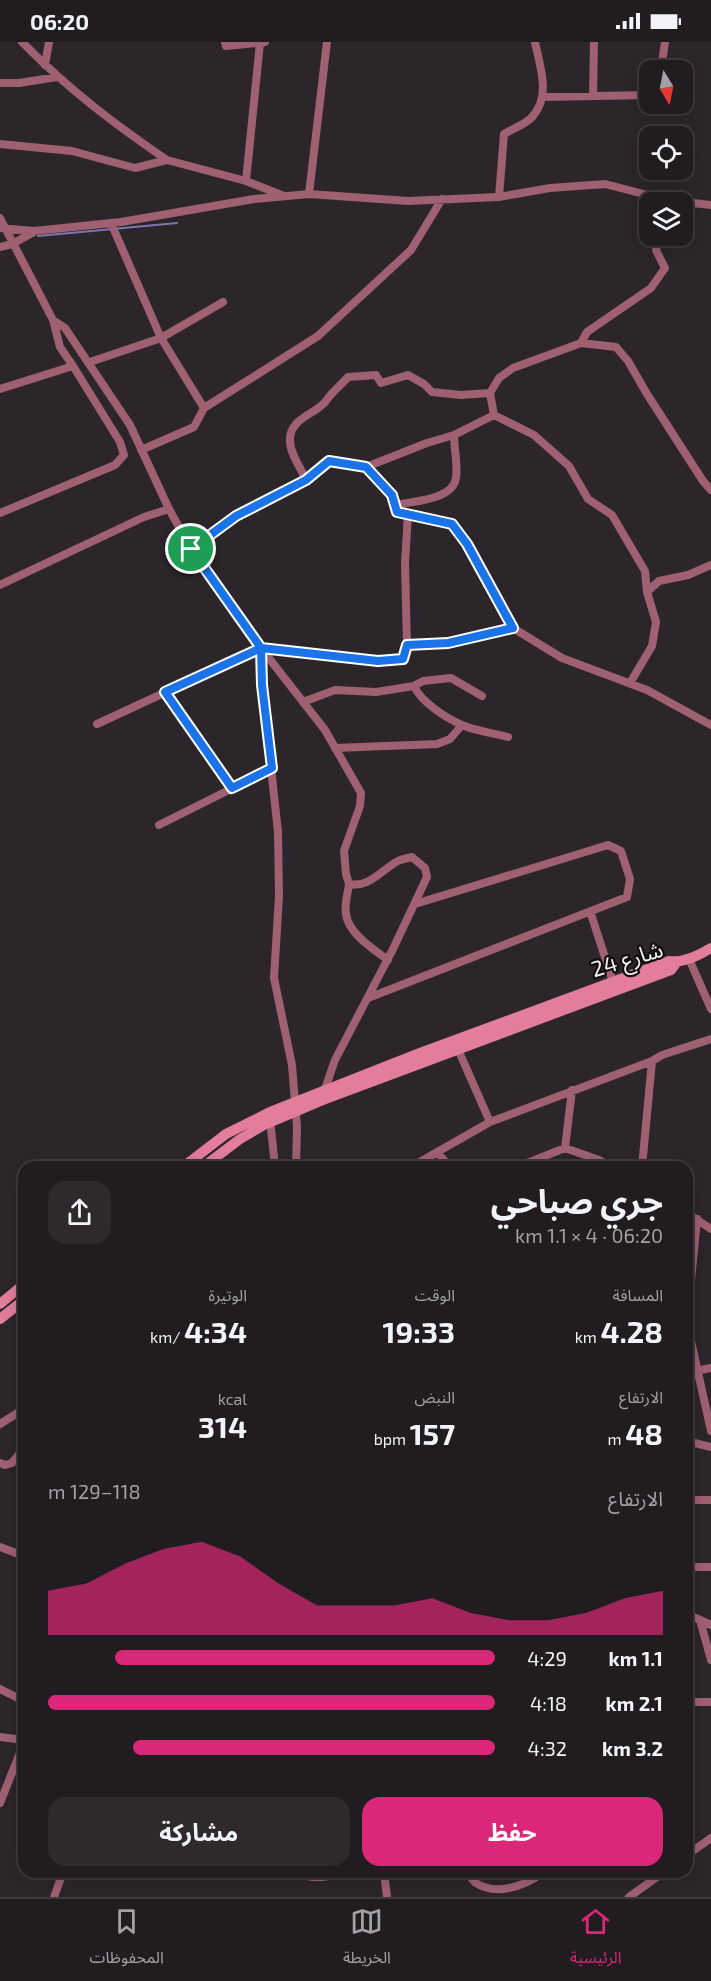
<!DOCTYPE html>
<html lang="ar">
<head>
<meta charset="utf-8">
<style>
  body { margin:0; font-family:"Exo 2","Noto Sans Arabic",sans-serif; background:#2d292d; color:#f1f3f6; direction:rtl; height:100vh; display:flex; flex-direction:column; font-size:22px; white-space:nowrap }
  * { box-sizing:border-box; margin:0 }
  p { font-size:20px; color:#a2a1a5 }
  .icon { flex:none; width:33px; height:33px; fill:none; stroke:currentColor; stroke-width:2; stroke-linecap:round; stroke-linejoin:round }
  .map { position:relative; flex:1; overflow:hidden; direction:ltr }
  .drawer { position:absolute; left:18px; top:1119px; width:675px; height:717px; display:flex; flex-direction:column; background:#211c20; border-radius:18px; box-shadow:0 3px 15px #0003,0 0 0 2px #3e3a3e; direction:rtl }
  .drawer>* { flex:none }
  .needle { width:39px; rotate:170deg }
  .tools { position:absolute; left:639px; top:18px; display:grid; gap:12px }
  .tools a { display:grid; place-items:center; width:54px; height:54px; border-radius:12px; background:#211c20; box-shadow:0 3px 15px #0003,0 0 0 2px #3e3a3e; font-size:30px }
  .pin { position:absolute; display:grid; place-items:center; width:51px; height:51px; color:#fff; margin:-26px; border:3px solid #fff; border-radius:50%; box-shadow:0 2px 6px #0007 }
  .round { display:grid; place-items:center; flex:none; width:63px; height:63px; border-radius:18px; background:#2d292d }
  .summary { display:flex; align-items:center; justify-content:space-between; height:102px; padding:0 30px }
  h1 { font-size:33px; font-weight:700; line-height:45px }
  .stats { display:grid; grid-template-columns:repeat(3,1fr); gap:9px; height:102px; padding:6px 30px }
  .stats div { display:grid; align-content:center }
  .stats b { font-size:30px; font-weight:700 }
  .stats small { font-size:16px; font-weight:400 }
  .stats p { font-size:16px }
  .chart { height:168px; padding:12px 30px }
  .chart p { display:flex; justify-content:space-between }
  .chart svg { width:100%; height:108px; margin-top:6px; fill:#db2777; opacity:.7 }
  .cta { display:flex; gap:12px; margin-top:auto; padding:12px 30px }
  .cta a { flex:1; height:69px; border-radius:18px; background:#db2777; color:#fff; font-size:24px; font-weight:700; line-height:69px; text-align:center }
  .cta a+a { background:#2d292d; color:#f1f3f6 }
  ul { padding:0 30px; list-style:none; font-size:20px }
  li { display:grid; grid-template-columns:96px 72px 1fr; align-items:center; height:45px }
  li i { height:15px; border-radius:8px; background:#db2777 }
  .status { display:flex; justify-content:space-between; align-items:center; height:42px; padding:0 30px; background:#211c20; direction:ltr }
  .status svg { height:16px; fill:currentColor }
  .tabs { display:flex; justify-content:space-around; align-items:center; height:84px; border-top:2px solid #3e3a3e; background:#211c20; font-size:16px; color:#a2a1a5 }
  .tabs a { display:grid; justify-items:center; gap:3px }
  .tabs .on { color:#db2777 }
  .map>svg:first-child { display:block }
</style>
</head>
<body>
<div class="status"><b>06:20</b><svg viewBox="0 0 49 12"><path d="M0 12V9h3v3zM5 12V6h3v6zM10 12V3h3v9zM15 12V0h3v12zM26 1h20v11H26zM47 4h2v5h-2z"/></svg></div>
<div class="map">
<svg width="711" height="1855" viewBox="0 0 711 1855">
  <rect width="100%" height="100%" fill="#2c262a"/>
  <g fill="none" stroke-linecap="round" stroke-linejoin="round">
    <!-- stream -->
    <path stroke="#7d75af" stroke-width="2" d="M38,194L177,181"/>
    <!-- street -->
    <path stroke="#9f6072" stroke-width="8" d="M22,0C68,47 113,81 167,118
      M225,0L226,4L265,0
      M45,23L49,0
      M661,28L665,0
      M0,41H19L57,35
      M593,54L594,0
      M543,55L650,53
      M0,102L72,109L135,126L167,118L246,139L284,154
      M246,139L260,1
      M309,152L327,0
      M499,155L504,92C512,87 527,82 533,74C551,53 540,25 535,0
      M0,176L53,278L60,305L73,324
      M0,186L34,189L121,180L254,157L309,152L408,159L499,155L550,146L605,142L667,158L711,163
      M0,205L12,202L34,190
      M223,260L161,296L204,366L318,294L411,208L442,157
      M53,278L65,286L130,383L169,467L191,507L261,606L325,688L361,751L360,764L344,809L346,832L349,842C370,846 381,828 398,819C402,817 408,816 412,815L425,826L427,835L393,907L335,1018L325,1047L327,1052
      M581,301L616,305L628,319L647,352L703,439L711,448
      M90,320L161,296L111,181
      M0,347L73,324L120,400L124,413L115,423L0,471
      M494,373L534,393L569,424L588,457L612,473L645,529L647,550
      M141,408L194,385L204,366
      M366,425L427,401L454,393
      M306,438C301,426 290,412 290,399C289,376 315,373 326,359C332,350 340,344 348,335L376,333L381,341L408,333L424,342L432,350L461,353L490,351
      M395,463C413,459 453,458 456,436C458,423 454,406 454,393L494,373L490,351L499,336L513,326L581,301L587,290L651,246L665,226L656,208L660,194
      M191,507L236,474L306,438L329,419L366,425L392,453L397,470L452,481L467,502L513,586L562,616L647,648L711,683
      M0,543L144,475L169,467
      M407,603L448,601L513,586
      M261,606L262,643L278,790L279,854L274,936L292,1023L297,1085L296,1125
      M630,641L652,604L656,580L647,550L659,539L688,533L711,523
      M414,644C421,660 446,676 462,683C476,689 493,691 508,695
      M165,650L233,746L272,726
      M303,660L335,648L376,650L414,644L423,639L451,636L482,654
      M97,682L261,606L378,619L403,617L407,603L405,522L408,471
      M335,706L437,702L450,697L462,683
      M159,783L233,746
      M349,842C348,852 344,862 346,872C348,891 373,907 388,918
      M590,869L613,940
      M689,917L711,967
      M368,956L627,855L630,837L621,809L608,803L415,862
      M457,1005L490,1080
      M270,1077L275,1125
      M565,1106L572,1048
      M438,1111L450,1125
      M411,1125L490,1080L652,1019L662,1013L711,997
      M517,1125L565,1106L599,1118
      M587,1125L599,1118L611,1125
      M642,1125L652,1019
      M687,1171L711,1187
      M687,1279L697,1177
      M687,1281L711,1389
      M696,1329L711,1326
      M0,1382L24,1367
      M687,1399L711,1405
      M0,1421L5,1423L12,1421L24,1406
      M687,1458H711
      M0,1505L24,1514
      M687,1525H711
      M687,1572L711,1583
      M700,1578L711,1618
      M0,1647L24,1659
      M687,1660H711
      M0,1695L24,1698
      M0,1761L24,1701
      M687,1813L711,1796
      M292,1830C316,1838 322,1836 346,1830
      M384,1830L387,1855
      M467,1830C469,1833 473,1839 476,1841C496,1854 524,1844 541,1832L539,1830
      M54,1855L63,1830
      M629,1855L664,1830"/>
    <!-- secondary -->
    <path stroke="#e27d9c" stroke-width="10" d="M183,1125L226,1092L270,1070L420,1011L669,919C684,921 698,914 711,906
      M203,1125L240,1097L264,1083L328,1056L671,928L677,920
      M0,1262L24,1242
      M0,1277L24,1258"/>
  </g>
  <g fill="none" stroke-linecap="round" stroke-linejoin="round">
    <defs>
      <path id="route" d="M191,507L261,606L262,643L272,726L232,746L165,650L261,606L378,619L403,617L407,603L448,601L513,586L467,502L452,482L397,470L392,453L366,425L329,419L306,438L236,474L191,507"/>
    </defs>
    <!-- route casing -->
    <use href="#route" stroke="#fff" stroke-width="12"/>
    <!-- route -->
    <use href="#route" stroke="#1a73e8" stroke-width="8"/>
  </g>
  <g text-anchor="middle" stroke-width="4.5" stroke-linejoin="round" paint-order="stroke">
    <!-- street labels -->
    <g font-size="22" fill="#f5f2f4" stroke="#121012">
      <text transform="translate(627 917) rotate(-17)" y="8">شارع 24</text>
    </g>
  </g>
</svg>
<div class="tools">
<a><svg class="needle" viewBox="-14 -14 28 28"><path d="M0-13l5 13h-10z" fill="#e53935"/><path d="M0 13l5-13h-10z" fill="#a2a1a5"/></svg></a>
<a><svg class="icon" aria-label="locate" viewBox="0 0 24 24"><circle cx="12" cy="12" r="6"/><path d="M12 2v4M12 18v4M2 12h4M18 12h4"/></svg></a>
<a><svg class="icon" aria-label="layers" viewBox="0 0 24 24"><path d="M12 4l9 5-9 5-9-5zM3 14l9 5 9-5"/></svg></a>
</div>
<div class="pin" style="left:191px;top:507px;background:#1e9e55"><svg class="icon" aria-label="arrive" viewBox="0 0 24 24"><path d="M6 21V4h12l-3 4 3 4H6"/></svg></div>
<section class="drawer">
<div class="summary"><div><h1>جري صباحي</h1><p>06:20 · 4 × 1.1 km</p></div><a class="round"><svg class="icon" aria-label="share" viewBox="0 0 24 24"><path d="M12 15V3M7 8l5-5 5 5M5 13v7h14v-7"/></svg></a></div>
<div class="stats">
<div><p>المسافة</p><b>4.28<small> km</small></b></div>
<div><p>الوقت</p><b>19:33</b></div>
<div><p>الوتيرة</p><b>4:34<small> /km</small></b></div>
</div>
<div class="stats">
<div><p>الارتفاع</p><b>48<small> m</small></b></div>
<div><p>النبض</p><b>157<small> bpm</small></b></div>
<div><p>kcal</p><b>314</b></div>
</div>
<div class="chart"><p><span>الارتفاع</span>118–129 m</p>
<svg viewBox="0 0 160 44" preserveAspectRatio="none"><path d="M0 44V26L10 23L20 15L30 9L40 6L50 12L60 23L70 32L80 32L90 32L100 29L110 35L120 38L130 38L140 35L150 29L160 26V44z"/></svg>
</div>
<ul>
<li><b>1.1 km</b>4:29<i style="width:85%"></i></li>
<li><b>2.1 km</b>4:18<i style="width:100%"></i></li>
<li><b>3.2 km</b>4:32<i style="width:81%"></i></li>
</ul>
<div class="cta"><a>حفظ</a><a>مشاركة</a></div>
</section>
</div>
<nav class="tabs">
<a class="on"><svg class="icon" aria-label="home" viewBox="0 0 24 24"><path d="M3 11l9-7 9 7M6 9v11h12V9"/></svg>الرئيسية</a>
<a><svg class="icon" aria-label="map" viewBox="0 0 24 24"><path d="M3 6l6-2 6 2 6-2v14l-6 2-6-2-6 2zM9 4v14M15 6v14"/></svg>الخريطة</a>
<a><svg class="icon" aria-label="saved" viewBox="0 0 24 24"><path d="M7 4h10v16l-5-4-5 4z"/></svg>المحفوظات</a>
</nav>
</body>
</html>
